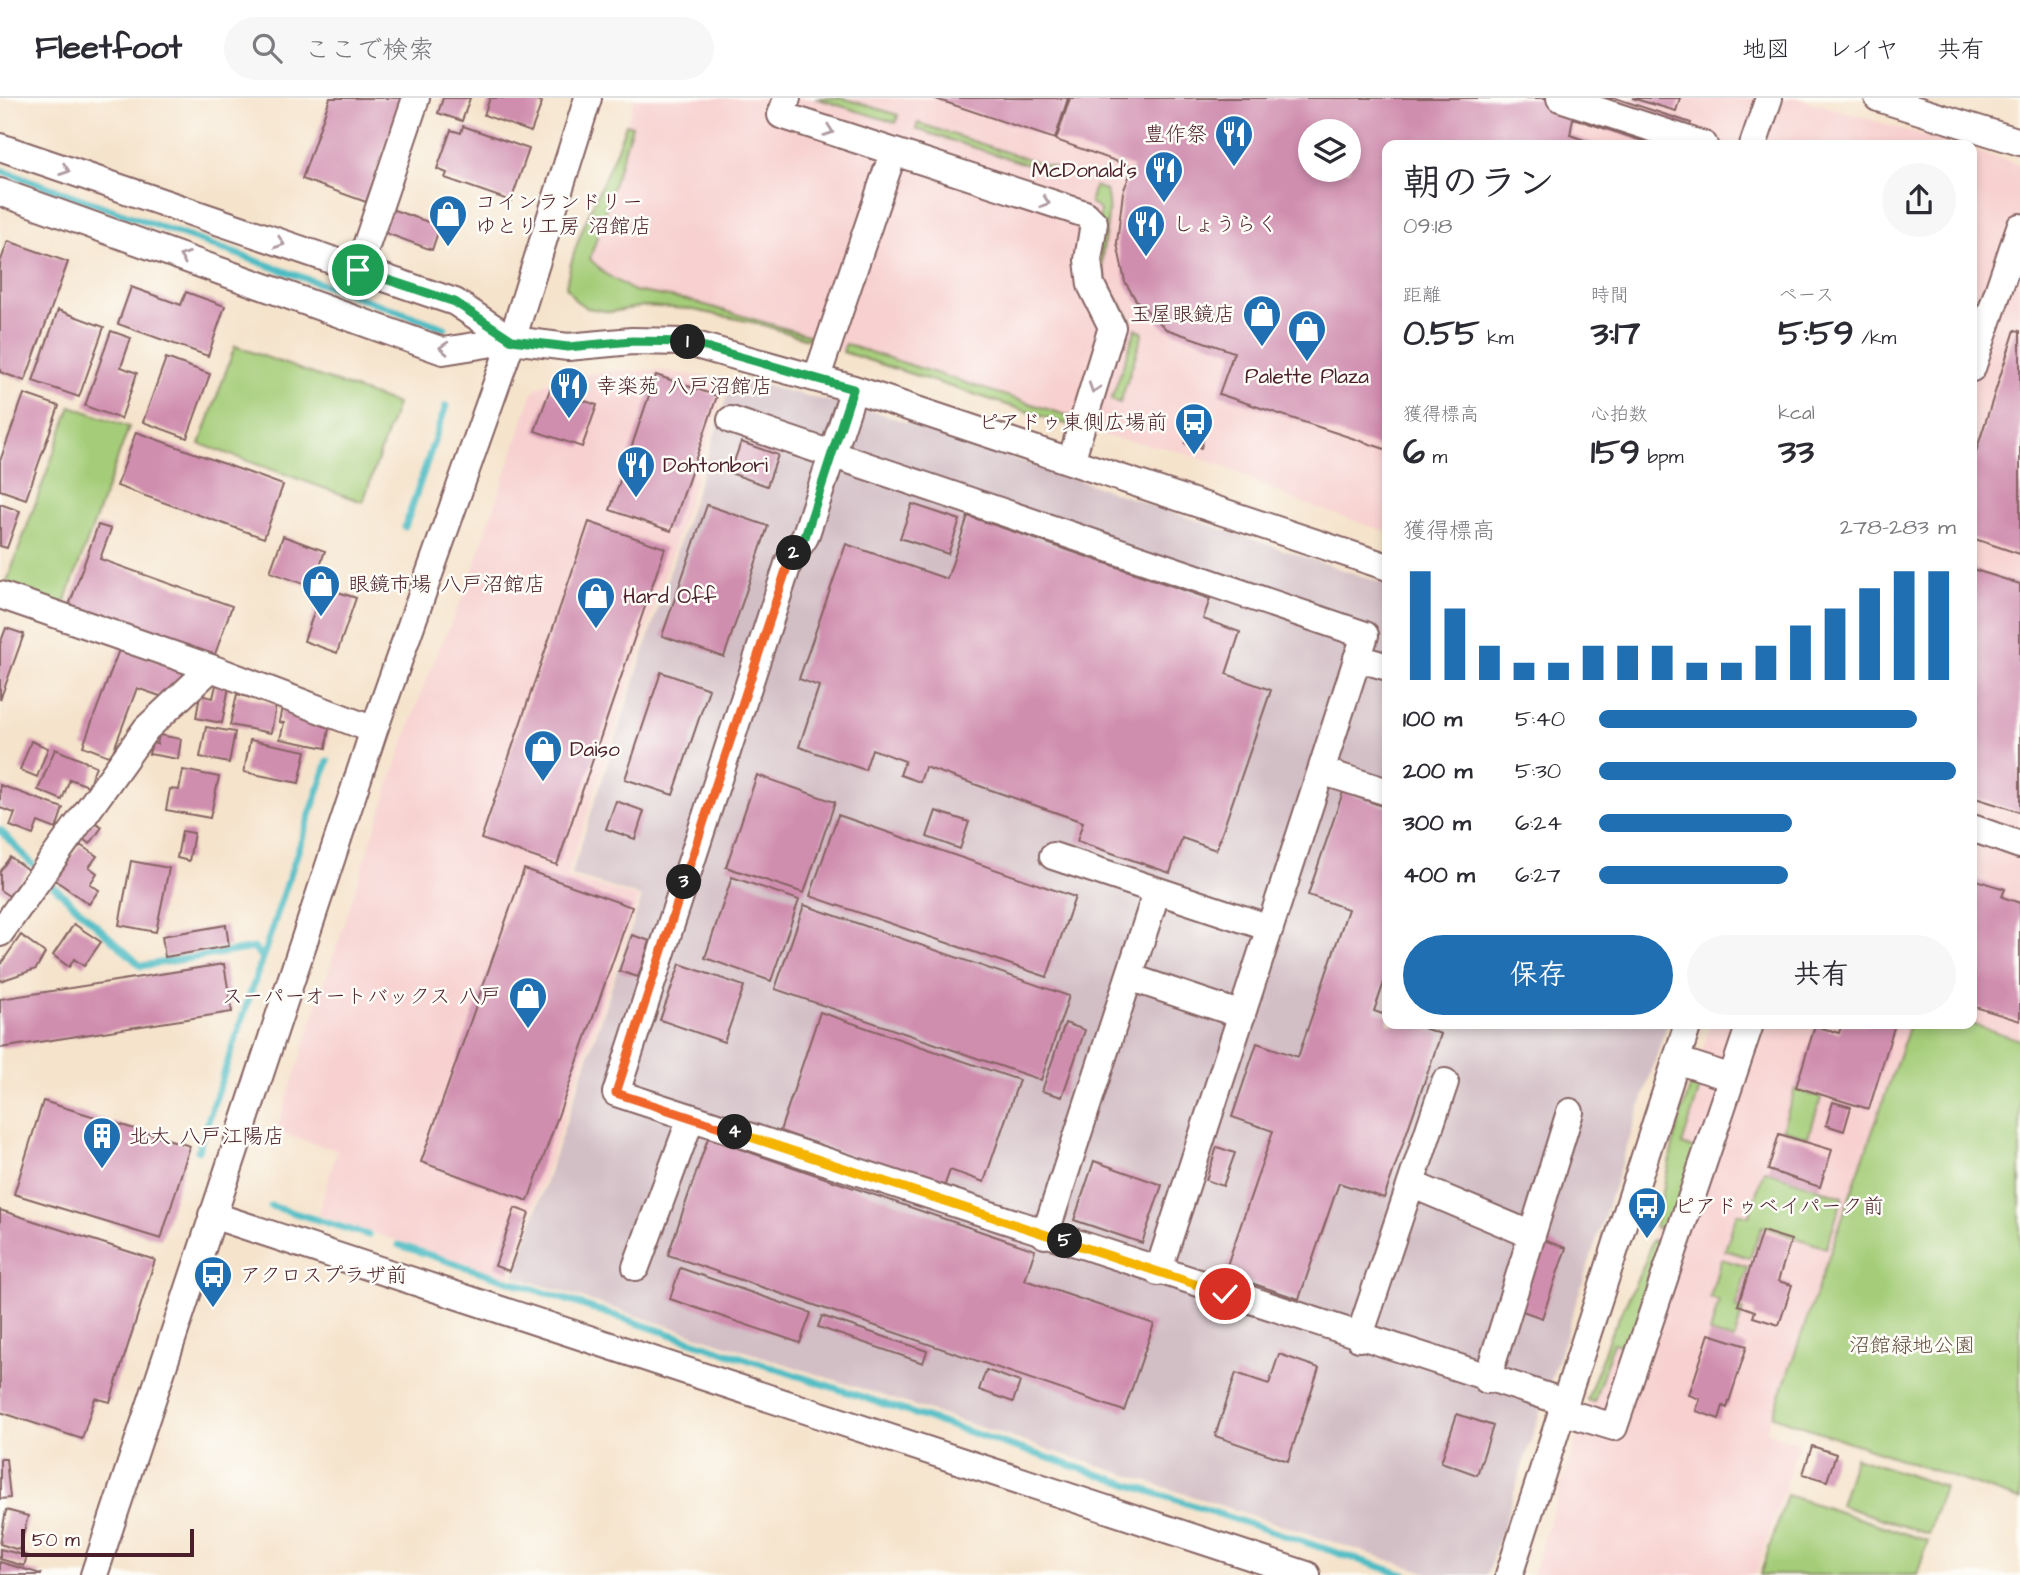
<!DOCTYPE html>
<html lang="ja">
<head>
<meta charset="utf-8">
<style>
  body { margin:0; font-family:"Architects Daughter","Klee One",sans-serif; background:#f7f7f7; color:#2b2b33; height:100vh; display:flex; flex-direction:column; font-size:26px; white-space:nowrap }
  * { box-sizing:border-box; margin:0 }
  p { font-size:23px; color:#7c7c81 }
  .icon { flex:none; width:38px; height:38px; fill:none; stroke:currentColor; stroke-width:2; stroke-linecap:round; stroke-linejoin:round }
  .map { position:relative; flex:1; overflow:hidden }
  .panel { position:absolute; left:1382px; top:42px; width:595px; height:889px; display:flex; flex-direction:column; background:#fff; border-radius:14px; box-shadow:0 4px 10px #0003 }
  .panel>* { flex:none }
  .fabs { position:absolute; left:1298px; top:21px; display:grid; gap:14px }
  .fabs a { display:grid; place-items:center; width:63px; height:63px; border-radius:50%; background:#fff; box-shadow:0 4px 10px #0003; font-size:35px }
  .scale { position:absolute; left:21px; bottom:18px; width:173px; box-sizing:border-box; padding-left:7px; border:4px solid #4a1f2b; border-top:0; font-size:19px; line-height:24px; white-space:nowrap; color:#4a1f2b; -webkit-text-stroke:5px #fdfcf7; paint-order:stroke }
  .pin { position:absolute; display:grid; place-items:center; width:60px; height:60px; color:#fff; margin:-30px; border:4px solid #fff; border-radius:50%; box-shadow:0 2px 7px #0007 }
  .km { position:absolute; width:35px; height:35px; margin:-18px; border-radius:50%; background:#222; color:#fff; font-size:19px; line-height:35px; text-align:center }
  .round { display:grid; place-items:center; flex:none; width:74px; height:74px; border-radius:37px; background:#f7f7f7 }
  .headline { display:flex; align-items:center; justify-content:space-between; height:119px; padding:0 21px }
  h1 { font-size:38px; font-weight:700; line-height:52px }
  .figures { display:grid; grid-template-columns:repeat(3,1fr); gap:10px; height:119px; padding:7px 21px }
  .figures div { display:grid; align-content:center }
  .figures b { font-size:35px; font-weight:700 }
  .figures small { font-size:19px; font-weight:400 }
  .figures p { font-size:19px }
  .chart { height:196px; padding:14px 21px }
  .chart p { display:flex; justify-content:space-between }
  .chart svg { width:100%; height:126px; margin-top:7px; stroke:#1f6fb2; stroke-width:6 }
  .action { display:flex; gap:14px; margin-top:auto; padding:14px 21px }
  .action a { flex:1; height:80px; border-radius:42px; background:#1f6fb2; color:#fff; font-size:28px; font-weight:700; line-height:80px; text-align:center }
  .action a+a { background:#f7f7f7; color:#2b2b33 }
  ul { padding:0 21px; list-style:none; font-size:23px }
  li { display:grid; grid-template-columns:112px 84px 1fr; align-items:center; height:52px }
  li i { height:18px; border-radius:9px; background:#1f6fb2 }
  header { display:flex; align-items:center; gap:42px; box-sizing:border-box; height:98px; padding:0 35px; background:#fff; border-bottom:2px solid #e1e1e2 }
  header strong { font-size:33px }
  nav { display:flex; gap:38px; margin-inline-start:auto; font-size:24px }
  .search { width:490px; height:63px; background:#f7f7f7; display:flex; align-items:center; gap:18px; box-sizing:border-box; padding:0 24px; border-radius:38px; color:#7c7c81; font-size:26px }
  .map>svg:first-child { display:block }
</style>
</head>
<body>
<header>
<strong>Fleetfoot</strong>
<div class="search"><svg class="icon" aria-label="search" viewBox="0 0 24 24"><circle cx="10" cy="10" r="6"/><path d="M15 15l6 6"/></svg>ここで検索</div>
<nav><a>地図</a><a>レイヤ</a><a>共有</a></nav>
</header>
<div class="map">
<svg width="2020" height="1477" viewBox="0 0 2020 1477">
  <rect width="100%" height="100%" fill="#fdfcf7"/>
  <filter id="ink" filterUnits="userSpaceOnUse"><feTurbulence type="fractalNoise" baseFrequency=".0143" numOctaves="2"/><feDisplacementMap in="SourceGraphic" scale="14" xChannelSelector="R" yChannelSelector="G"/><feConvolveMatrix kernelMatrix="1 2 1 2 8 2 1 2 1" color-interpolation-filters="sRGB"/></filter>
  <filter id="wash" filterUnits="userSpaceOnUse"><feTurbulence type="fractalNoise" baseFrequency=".00686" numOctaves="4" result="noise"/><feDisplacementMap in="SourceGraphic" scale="28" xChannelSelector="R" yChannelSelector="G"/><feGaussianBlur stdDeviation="1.57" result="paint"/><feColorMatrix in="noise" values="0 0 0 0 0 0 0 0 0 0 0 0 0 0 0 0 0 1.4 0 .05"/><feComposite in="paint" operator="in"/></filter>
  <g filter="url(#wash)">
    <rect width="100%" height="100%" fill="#f5e3cb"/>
    <!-- built -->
    <path fill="#f7d0cf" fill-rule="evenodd" d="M635,0H1798L1956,47H1388V434L1299,404L1223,368L1171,351L1103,338L756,225L689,211L644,208L611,214L587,210L575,202L566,188L570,165L585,120L622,41ZM1311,33H1349V72H1311Z
      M1972,52L2020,67V941L1972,925Z
      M655,272L728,282L567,779L639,800L510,1179L318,1117L337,1052L276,1034L394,673L424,587L469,484L533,294L539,288L551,284L603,274Z
      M1711,926H1909L1766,1333L1799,1345L1756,1477H1532L1609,1240L1644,1167L1661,1112L1677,1029Z"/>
    <!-- industrial -->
    <path fill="#d2bec5" d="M733,280L882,316L1388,487V926H1667L1487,1477H1435L514,1178L642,799L571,777Z"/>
    <!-- green -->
    <path fill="#a5cd79" stroke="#787652" stroke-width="2" d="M815,0H843L898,17L896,25Z
      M918,25L1055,70L1054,75L916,31Z
      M626,26L632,28L590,161L604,175L634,193L688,202L811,238L810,242L756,225L689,211L644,208L611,214L587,210L575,202L566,188C576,130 608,81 626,26Z
      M1095,88L1106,93C1114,120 1099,144 1103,171C1107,197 1125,206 1130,222C1093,213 1099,140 1100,112L1090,105Z
      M1136,230L1143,235L1120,305L1111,302Z
      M845,246L1072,319L1069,327L843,254Z
      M235,248L397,306L363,404L200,346Z
      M71,308L129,329L63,510L5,489Z
      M1910,926H1972L2020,942V1402L1773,1318Z
      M1692,984L1701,987L1682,1047L1697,1052L1671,1134L1655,1129L1677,1029Z
      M1795,991L1821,1000L1808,1039L1782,1031Z
      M1764,1072L1843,1099L1826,1150L1762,1128L1750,1160L1725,1152L1737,1115L1749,1118Z
      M1652,1142L1665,1146L1632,1250L1613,1245L1594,1304L1587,1302L1609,1240L1644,1167Z
      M1721,1161L1748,1169L1735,1210L1743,1212L1734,1242L1710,1235L1719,1203L1710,1200Z
      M1855,1359L1944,1389L1928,1436L1840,1407Z
      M1787,1397L1928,1443L1917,1477H1760Z"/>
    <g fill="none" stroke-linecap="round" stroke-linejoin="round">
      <!-- stream -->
      <path stroke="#4ebcc4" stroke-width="7" d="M0,72L445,230
        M405,429L446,308
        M0,732L32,766
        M49,784L141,868L254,850L262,860
        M198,1053L328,663
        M271,1108L368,1137
        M399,1147L1405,1477"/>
    </g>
    <g id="blocks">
      <!-- building -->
      <path fill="#d08eaf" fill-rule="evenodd" d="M330,0H403L366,104L302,81Z
        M443,0H470L462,23L438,15Z
        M490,0H531L542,4L531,34L484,17Z
        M933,0H1068L1055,41Z
        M1070,0H1615L1691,25L1684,47H1654L1573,20L1570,37L1598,47H1388V352L1219,296L1234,254L1166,231L1136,202L1125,184L1117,145L1123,94L1133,69L1056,42ZM1311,33H1349V72H1311Z
        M1632,0H1680L1676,13Z
        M463,28L529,51L511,103L445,80L447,75L437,71L451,32L461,35Z
        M388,110L440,128L432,152L380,133Z
        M8,143L68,164L25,283L0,274V165Z
        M131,189L181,207L186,194L225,208L208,258L118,226Z
        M58,212L104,229L79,299L33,283Z
        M2015,232L2020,233V456L1972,440V366Z
        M111,233L131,240L121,269L137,275L121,321L85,308Z
        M166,260L210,276L187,340L143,324Z
        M656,277L717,298L671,433L610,412Z
        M550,291L597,307L582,349L535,333Z
        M24,296L59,308L26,401L0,392V363Z
        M136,334L283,387L264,440L117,388Z
        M1187,337L1203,342L1201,350L1185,345Z
        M741,344L778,357L767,388L730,375Z
        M0,406L20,413L7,450L0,448Z
        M912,406L960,422L948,456L900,440Z
        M707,407L768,428L724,559L662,538Z
        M968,418L1210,501L1203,521L1240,534L1226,576L1271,592L1216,752L1182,740L1170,775L1077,743L1083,724L925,669L920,684L900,677L905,663L872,651L865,672L799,649L819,588L799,581L846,446L947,481Z
        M589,424L665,450L557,767L481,741Z
        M98,427L111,431L100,461L232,508L214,559L69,508Z
        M283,438L325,453L312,489L270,474Z
        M1972,471L2020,486V714L1972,699Z
        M323,489L356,500L337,555L304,543Z
        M6,530L24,536L0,602V546Z
        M120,549L187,573L163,599L137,590L111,659L83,648Z
        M661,574L709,591L673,697L625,681Z
        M216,587L229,589L222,625L196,620L200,597L213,600Z
        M237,596L276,607L271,635L230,627Z
        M282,609L315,616L314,624L329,630L326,650L280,641L284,625L279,624Z
        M206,629L235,634L229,665L200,659Z
        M159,637L181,641L178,661L149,656L152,645L157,646Z
        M250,642L306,653L299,685L244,674Z
        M31,643L48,650L37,679L20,672Z
        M55,651L96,668L88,688L70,681L62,702L38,692Z
        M183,672L219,679L210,720L166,712L170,691L179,692Z
        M757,677L835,704L804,795L726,769Z
        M0,687L63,710L56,731L38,724L33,737L10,728L15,715L0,710Z
        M1343,694L1388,710V873L1374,913L1388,918V926H1412L1441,936L1384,1100L1339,1085L1299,1201L1224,1176L1273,1033L1232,1019L1257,945L1298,959L1348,811L1308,797Z
        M616,703L644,713L635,741L606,731Z
        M936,713L969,724L960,751L927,739Z
        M838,717L1075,799L1047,879L810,798Z
        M93,723L102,729L90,746L81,740Z
        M182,733L194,735L189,763L177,760Z
        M80,747L97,758L89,769L97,775L90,786L99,792L89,806L55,782Z
        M10,759L28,772L9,798L0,792V773Z
        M131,763L169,770L156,834L119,827Z
        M524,771L632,809L528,1103L421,1064Z
        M732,779L799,802L771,883L705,860Z
        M1973,781L2005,791L2002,799L2020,805V923L1972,908Z
        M804,807L1069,898L1041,982L775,891Z
        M74,826L101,844L84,868L74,861L69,869L53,857Z
        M226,827L229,848L165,859L162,838Z
        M21,837L45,855L36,871L0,883V867Z
        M632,837L650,843L638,879L619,873Z
        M224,866L232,914L0,950V901Z
        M680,866L744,888L724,944L660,922Z
        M820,914L1019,982L984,1084L950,1072L944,1089L780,1033Z
        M1065,925L1085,932L1062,999L1042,993Z
        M1842,926H1895L1869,1011L1796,989L1815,928L1839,935Z
        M43,1003L190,1048L161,1141L14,1096Z
        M1833,1004L1851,1009L1844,1033L1826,1027Z
        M1779,1036L1832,1052L1820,1089L1768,1072Z
        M708,1040L1035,1152L1025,1182L1154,1226L1124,1313L668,1157Z
        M1217,1049L1235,1055L1223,1088L1206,1082Z
        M1094,1063L1162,1087L1142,1145L1074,1122Z
        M515,1110L529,1115L509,1173L495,1168Z
        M0,1112L155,1162L110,1304L95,1300L82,1341L0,1314Z
        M1762,1133L1791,1142L1778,1183L1792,1187L1779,1227L1753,1219L1755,1213L1738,1207Z
        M1541,1141L1566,1150L1542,1220L1517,1211Z
        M680,1170L811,1215L800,1245L670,1201Z
        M822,1218L927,1253L923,1265L818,1229Z
        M1709,1236L1747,1248L1727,1310L1723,1308L1719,1321L1696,1313L1700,1301L1689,1297Z
        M1279,1256L1319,1270L1288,1363L1215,1338L1236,1275L1269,1286Z
        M986,1272L1020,1284L1013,1304L979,1292Z
        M1457,1316L1493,1328L1477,1377L1441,1364Z
        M1812,1348L1836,1356L1827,1383L1803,1376Z
        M0,1361H6L10,1400L0,1401Z
        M6,1412L28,1418L19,1452L0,1446Z
        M0,1451L27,1458L24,1468L0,1461Z
        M0,1464L41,1476V1477H0Z"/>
    </g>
  </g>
  <g filter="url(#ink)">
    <use href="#blocks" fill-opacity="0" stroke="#866463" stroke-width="2"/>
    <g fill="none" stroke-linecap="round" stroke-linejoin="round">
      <defs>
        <path id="minor" d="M787,0L781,17L1085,116L1094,125L1088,162L1091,187L1112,229L1071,363
          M1560,0L1704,47
          M1878,0L2020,44
          M1753,47L1769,0
          M0,49L455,204L512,242
          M0,94L443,253L512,242L568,249L632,243L685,244L854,291L1388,469
          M358,172L416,0
          M1972,270L2020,129
          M817,279L893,55
          M854,291L805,439L789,463L616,995L1564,1304
          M731,322L1365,537L1158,1174
          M0,497L211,570L374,632
          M1357,560L1388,569
          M1321,673L1388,694
          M1972,730L2020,747
          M1053,758L1270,830
          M0,835L146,631L211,570
          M1129,879L1242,917
          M1676,962L1732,980
          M1411,1086L1532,1137
          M212,1117L1307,1477
          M1045,1137L1157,793
          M636,1169L691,1020
          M1359,1240L1445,984
          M1487,1282L1570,1014
          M1561,1313L1614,1329L1750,926
          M94,1477L374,632L512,242L588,0
          M1509,1477L1688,926"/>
      </defs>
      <!-- minor casing -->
      <use href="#minor" stroke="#866463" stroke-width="30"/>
      <!-- minor -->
      <use href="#minor" stroke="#fff" stroke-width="26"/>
    </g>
    <!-- one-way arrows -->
    <defs><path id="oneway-chevron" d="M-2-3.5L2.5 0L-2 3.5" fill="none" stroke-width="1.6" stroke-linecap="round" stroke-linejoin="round" transform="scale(1.75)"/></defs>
    <g stroke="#ae9aa0">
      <use href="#oneway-chevron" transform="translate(829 33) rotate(19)"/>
      <use href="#oneway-chevron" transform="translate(65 72) rotate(19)"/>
      <use href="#oneway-chevron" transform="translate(1045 104) rotate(18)"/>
      <use href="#oneway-chevron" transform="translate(280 145) rotate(19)"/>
      <use href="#oneway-chevron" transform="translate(184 159) rotate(-160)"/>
      <use href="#oneway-chevron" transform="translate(444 250) rotate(-176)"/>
      <use href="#oneway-chevron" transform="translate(1094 290) rotate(108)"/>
    </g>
  </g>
  <g fill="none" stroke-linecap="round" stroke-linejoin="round" filter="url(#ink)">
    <defs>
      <path id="split-1" d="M358,172L455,204L512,242L568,249L632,243L688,244"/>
      <path id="split-2" d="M688,244L853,291L805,439L794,455"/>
      <path id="split-3" d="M684,784L789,463L794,455"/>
      <path id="split-4" d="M684,784L616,995L735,1034"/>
      <path id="split-5" d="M735,1034L1065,1143"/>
      <path id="split-6" d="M1065,1143L1225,1196"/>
    </defs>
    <!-- split-1 casing -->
    <use href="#split-1" stroke="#fff" stroke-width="14"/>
    <!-- split-2 casing -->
    <use href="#split-2" stroke="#fff" stroke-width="14"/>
    <!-- split-3 casing -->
    <use href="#split-3" stroke="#fff" stroke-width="14"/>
    <!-- split-4 casing -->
    <use href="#split-4" stroke="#fff" stroke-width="14"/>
    <!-- split-5 casing -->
    <use href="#split-5" stroke="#fff" stroke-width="14"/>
    <!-- split-6 casing -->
    <use href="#split-6" stroke="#fff" stroke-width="14"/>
    <!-- split-1 -->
    <use href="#split-1" stroke="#22a559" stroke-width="9"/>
    <!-- split-2 -->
    <use href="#split-2" stroke="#22a559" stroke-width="9"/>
    <!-- split-3 -->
    <use href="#split-3" stroke="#f0652b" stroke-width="9"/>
    <!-- split-4 -->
    <use href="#split-4" stroke="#f0652b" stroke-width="9"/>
    <!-- split-5 -->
    <use href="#split-5" stroke="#f5b400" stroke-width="9"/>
    <!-- split-6 -->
    <use href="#split-6" stroke="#f5b400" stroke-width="9"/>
  </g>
  <!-- icons -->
  <defs>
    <symbol id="restaurant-pin" viewBox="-11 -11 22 30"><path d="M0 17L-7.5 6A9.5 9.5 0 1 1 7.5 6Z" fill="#1f6fb2" stroke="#fdfcf7"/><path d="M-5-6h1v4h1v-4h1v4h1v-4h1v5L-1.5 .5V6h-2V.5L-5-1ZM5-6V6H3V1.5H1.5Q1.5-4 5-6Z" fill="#fff"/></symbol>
    <symbol id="shop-pin" viewBox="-11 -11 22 30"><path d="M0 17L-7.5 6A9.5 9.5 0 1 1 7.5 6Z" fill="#1f6fb2" stroke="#fdfcf7"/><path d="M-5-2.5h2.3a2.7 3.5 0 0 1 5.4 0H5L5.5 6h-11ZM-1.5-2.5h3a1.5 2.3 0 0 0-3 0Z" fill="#fff"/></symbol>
    <symbol id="bus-pin" viewBox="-11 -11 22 30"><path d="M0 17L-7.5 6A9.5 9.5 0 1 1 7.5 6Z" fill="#1f6fb2" stroke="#fdfcf7"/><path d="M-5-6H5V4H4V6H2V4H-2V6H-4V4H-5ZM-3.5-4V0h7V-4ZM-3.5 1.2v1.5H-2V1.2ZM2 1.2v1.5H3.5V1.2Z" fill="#fff"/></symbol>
    <symbol id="building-pin" viewBox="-11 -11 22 30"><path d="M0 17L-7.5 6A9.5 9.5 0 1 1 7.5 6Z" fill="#1f6fb2" stroke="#fdfcf7"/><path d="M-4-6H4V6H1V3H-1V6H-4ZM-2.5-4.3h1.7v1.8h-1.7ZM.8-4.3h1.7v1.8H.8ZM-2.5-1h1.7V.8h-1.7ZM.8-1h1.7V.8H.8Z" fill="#fff"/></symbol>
  </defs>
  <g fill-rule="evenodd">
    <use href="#restaurant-pin" x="1212" y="14" width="44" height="60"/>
    <use href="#restaurant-pin" x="1142" y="50" width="44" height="60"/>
    <use href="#shop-pin" x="426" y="94" width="44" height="60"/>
    <use href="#restaurant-pin" x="1124" y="104" width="44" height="60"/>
    <use href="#shop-pin" x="1240" y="194" width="44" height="60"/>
    <use href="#shop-pin" x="1285" y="209" width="44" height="60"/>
    <use href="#restaurant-pin" x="547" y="266" width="44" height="60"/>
    <use href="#bus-pin" x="1172" y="302" width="44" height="60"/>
    <use href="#restaurant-pin" x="614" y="345" width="44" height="60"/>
    <use href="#shop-pin" x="299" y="464" width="44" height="60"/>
    <use href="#shop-pin" x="574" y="476" width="44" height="60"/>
    <use href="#shop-pin" x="521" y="629" width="44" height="60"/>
    <use href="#shop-pin" x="506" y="876" width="44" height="60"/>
    <use href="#building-pin" x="80" y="1016" width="44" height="60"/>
    <use href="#bus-pin" x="1625" y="1086" width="44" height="60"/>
    <use href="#bus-pin" x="191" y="1155" width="44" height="60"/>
  </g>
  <g text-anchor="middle" stroke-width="5" stroke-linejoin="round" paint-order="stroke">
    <!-- poi labels -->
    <g font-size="21" fill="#4a1f2b" stroke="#fdfcf7" text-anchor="start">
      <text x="1207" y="43" text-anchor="end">豊作祭</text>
      <text x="1137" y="79" text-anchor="end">McDonald's</text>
      <text x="475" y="111">コインランドリー<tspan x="475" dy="24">ゆとり工房 沼館店</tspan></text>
      <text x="1173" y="133">しょうらく</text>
      <text x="1235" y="223" text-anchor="end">玉屋眼鏡店</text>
      <text x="1307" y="285" text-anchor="middle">Palette Plaza</text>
      <text x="596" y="295">幸楽苑 八戸沼館店</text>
      <text x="1167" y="331" text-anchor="end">ピアドゥ東側広場前</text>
      <text x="663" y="374">Dohtonbori</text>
      <text x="348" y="493">眼鏡市場 八戸沼館店</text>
      <text x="623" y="505">Hard Off</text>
      <text x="570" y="658">Daiso</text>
      <text x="501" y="905" text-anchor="end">スーパーオートバックス 八戸</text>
      <text x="129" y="1045">北大 八戸江陽店</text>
      <text x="1674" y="1115">ピアドゥベイパーク前</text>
      <text x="240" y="1184">アクロスプラザ前</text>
    </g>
    <!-- park labels -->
    <g font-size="21" fill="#655342" stroke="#fdfcf7">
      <text x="1912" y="1254">沼館緑地公園</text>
    </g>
  </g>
</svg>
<div class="fabs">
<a><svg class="icon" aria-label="layers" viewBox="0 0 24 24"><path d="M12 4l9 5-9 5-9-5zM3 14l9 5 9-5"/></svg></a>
</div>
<div class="scale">50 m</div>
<div class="pin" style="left:358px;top:172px;background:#1e9e55"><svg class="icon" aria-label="arrive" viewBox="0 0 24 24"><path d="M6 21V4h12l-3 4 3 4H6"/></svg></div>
<div class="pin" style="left:1225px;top:1196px;background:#d93025"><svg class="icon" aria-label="check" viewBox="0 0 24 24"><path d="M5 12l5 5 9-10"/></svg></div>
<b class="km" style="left:688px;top:244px">1</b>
<b class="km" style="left:794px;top:455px">2</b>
<b class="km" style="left:684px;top:784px">3</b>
<b class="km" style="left:735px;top:1034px">4</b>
<b class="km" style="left:1065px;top:1143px">5</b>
<section class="panel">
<div class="headline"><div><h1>朝のラン</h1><p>09:18</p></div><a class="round"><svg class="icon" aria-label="share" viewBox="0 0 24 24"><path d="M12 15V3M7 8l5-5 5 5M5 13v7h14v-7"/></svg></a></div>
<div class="figures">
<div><p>距離</p><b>0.55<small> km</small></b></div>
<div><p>時間</p><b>3:17</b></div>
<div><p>ペース</p><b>5:59<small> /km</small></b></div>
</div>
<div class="figures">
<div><p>獲得標高</p><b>6<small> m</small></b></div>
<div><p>心拍数</p><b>159<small> bpm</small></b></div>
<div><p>kcal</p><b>33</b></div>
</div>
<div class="chart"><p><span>獲得標高</span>278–283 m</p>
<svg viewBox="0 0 160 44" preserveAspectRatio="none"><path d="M5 44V6M15 44V19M25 44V32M35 44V38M45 44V38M55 44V32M65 44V32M75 44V32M85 44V38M95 44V38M105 44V32M115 44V25M125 44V19M135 44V12M145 44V6M155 44V6"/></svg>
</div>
<ul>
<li><b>100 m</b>5:40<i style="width:89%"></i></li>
<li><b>200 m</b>5:30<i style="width:100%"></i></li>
<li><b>300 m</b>6:24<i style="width:54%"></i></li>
<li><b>400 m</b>6:27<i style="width:53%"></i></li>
</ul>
<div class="action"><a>保存</a><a>共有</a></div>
</section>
</div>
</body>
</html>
